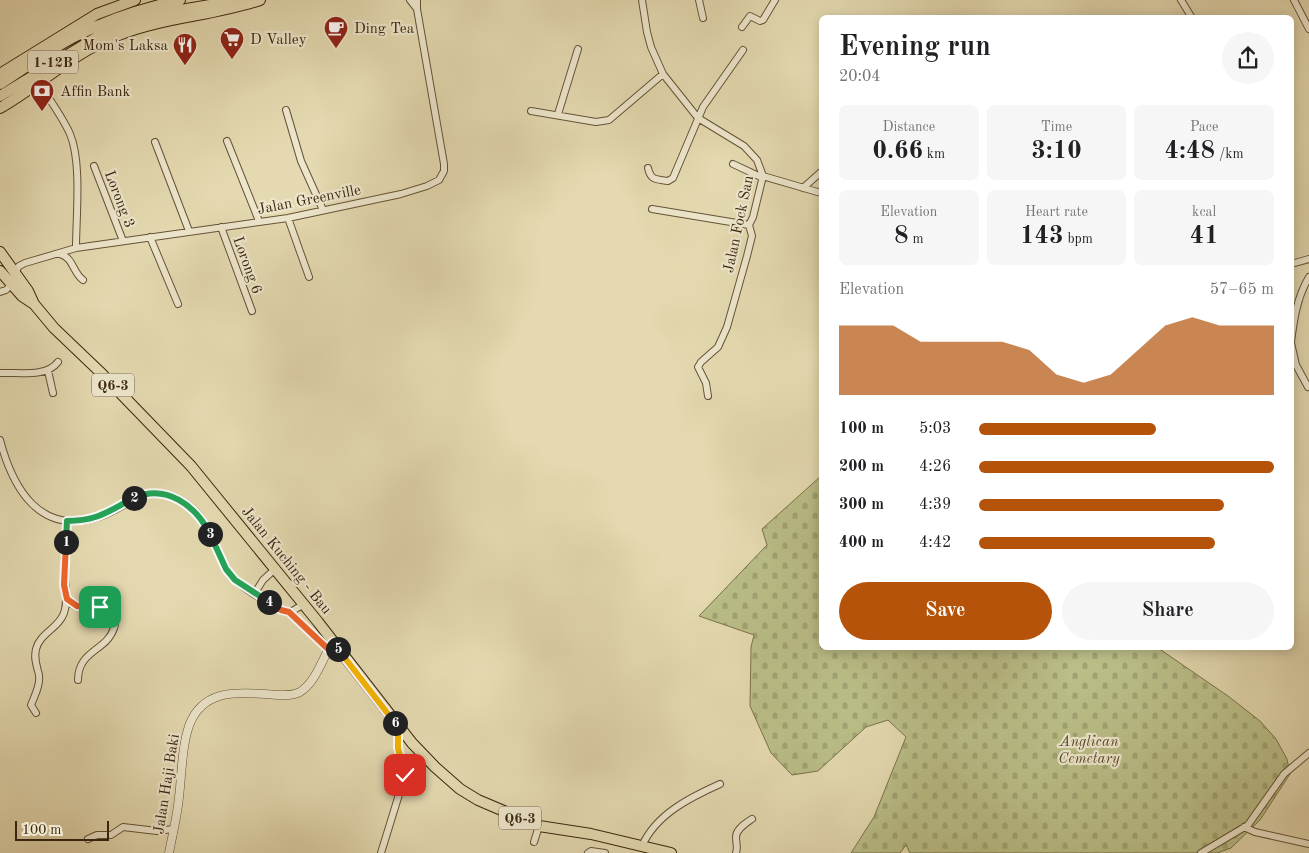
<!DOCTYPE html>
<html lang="en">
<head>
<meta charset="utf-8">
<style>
  body { margin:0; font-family:"Old Standard TT",serif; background:#f6f6f6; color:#202124; height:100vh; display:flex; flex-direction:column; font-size:19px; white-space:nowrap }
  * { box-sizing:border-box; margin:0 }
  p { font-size:16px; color:#757577 }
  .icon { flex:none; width:28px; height:28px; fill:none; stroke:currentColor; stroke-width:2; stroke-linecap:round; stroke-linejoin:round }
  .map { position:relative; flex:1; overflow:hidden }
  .drawer { position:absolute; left:819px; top:15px; width:475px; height:635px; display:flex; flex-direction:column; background:#fff; border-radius:8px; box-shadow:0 2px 12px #0003 }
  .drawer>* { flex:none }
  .scale { position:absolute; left:15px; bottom:12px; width:94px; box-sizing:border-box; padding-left:5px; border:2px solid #3b260f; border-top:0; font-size:14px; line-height:18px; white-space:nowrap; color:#3b260f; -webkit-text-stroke:4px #ede6cc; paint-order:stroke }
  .pin { position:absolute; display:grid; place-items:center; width:42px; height:42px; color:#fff; margin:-21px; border-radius:10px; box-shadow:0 2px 8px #0006 }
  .km { position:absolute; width:25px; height:25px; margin:-12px; border-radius:50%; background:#222; color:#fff; font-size:14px; line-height:25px; text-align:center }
  .round { display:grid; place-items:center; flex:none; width:52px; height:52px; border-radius:26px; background:#f6f6f6 }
  .summary { display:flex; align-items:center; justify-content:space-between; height:85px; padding:0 20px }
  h1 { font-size:28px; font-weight:700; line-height:38px }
  .metrics { display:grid; grid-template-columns:repeat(3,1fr); gap:8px; height:85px; padding:5px 20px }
  .metrics div { display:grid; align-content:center; border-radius:8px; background:#f6f6f6; text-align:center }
  .metrics b { font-size:25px; font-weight:700 }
  .metrics small { font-size:14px; font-weight:400 }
  .metrics p { font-size:14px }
  .chart { height:140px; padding:10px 20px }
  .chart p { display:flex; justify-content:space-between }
  .chart svg { width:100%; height:90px; margin-top:5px; fill:#b45309; opacity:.7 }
  .primary-button { display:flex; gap:10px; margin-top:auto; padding:10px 20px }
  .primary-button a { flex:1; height:58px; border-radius:30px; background:#b45309; color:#fff; font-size:20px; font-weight:700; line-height:58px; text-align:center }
  .primary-button a+a { background:#f6f6f6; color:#202124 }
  ul { padding:0 20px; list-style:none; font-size:16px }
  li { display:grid; grid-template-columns:80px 60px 1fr; align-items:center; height:38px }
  li i { height:12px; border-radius:6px; background:#b45309 }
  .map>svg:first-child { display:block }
</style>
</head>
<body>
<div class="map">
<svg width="1309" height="853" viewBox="0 0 1309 853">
  <defs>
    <pattern id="cemetery-stones" width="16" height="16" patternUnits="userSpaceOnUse" patternTransform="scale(1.25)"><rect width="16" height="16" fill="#babe87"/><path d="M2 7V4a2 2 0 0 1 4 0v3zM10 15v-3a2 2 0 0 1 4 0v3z" fill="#a1a373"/></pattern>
  </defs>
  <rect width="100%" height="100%" fill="#e4d9b0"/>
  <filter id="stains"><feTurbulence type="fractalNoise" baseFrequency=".004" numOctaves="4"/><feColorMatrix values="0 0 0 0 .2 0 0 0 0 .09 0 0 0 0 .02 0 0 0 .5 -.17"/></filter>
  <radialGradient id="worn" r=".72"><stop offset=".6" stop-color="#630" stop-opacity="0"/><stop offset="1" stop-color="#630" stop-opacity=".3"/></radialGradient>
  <!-- cemetery -->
  <path fill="url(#cemetery-stones)" stroke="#7a724b" d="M821,476V648H1158L1228,696L1260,721L1276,739L1287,759L1290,774L1260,820L1231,848L1217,853H910L906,845L900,853H851L874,817L906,737L888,720L866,727L818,771L792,775L771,753L750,706L751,647L754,635L699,616L767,545L762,529Z"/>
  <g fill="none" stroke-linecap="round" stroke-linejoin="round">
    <defs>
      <path id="minor" d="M410,0L417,9
        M642,0L647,32L651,47L663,74L698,118L744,146L757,160L763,176L753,217L749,225L752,236L747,256L727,327L718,347L701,362L698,367L706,383L708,396
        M699,0L703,18
        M1181,0L1192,18
        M1294,0L1309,29
        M742,27L750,16L760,21L763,20L775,0
        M38,82C49,99 62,116 70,134C82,162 76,217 76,248
        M286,110L301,161L323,210
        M531,111L596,122L609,120L663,74
        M558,114L578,49
        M227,141L259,221
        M155,142L189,231
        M733,164L763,178
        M94,166L123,241
        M648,168C651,181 656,179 668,181L673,178L703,107L743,50
        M763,176L821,193
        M803,188L821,172
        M652,209L749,225
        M288,218L309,277
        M221,227L252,311
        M150,237L178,304
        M60,254C73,257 73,273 83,280
        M1291,264L1309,259
        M15,272L19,266L25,263L76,248L288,218L401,194L427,186L439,180L444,171V164L417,9V0
        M0,292L6,290L11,285
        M1291,342C1294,319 1297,297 1309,277
        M1291,343L1296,365L1308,387
        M48,371L53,393
        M0,373C18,372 46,378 58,362
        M0,440C13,489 40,536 99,517C133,505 148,478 187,504C209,519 214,548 227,569C238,588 263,599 281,610L289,613L304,604
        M255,593L263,580L274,570
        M67,599C70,602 72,605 76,606C88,610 108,600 114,617C115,621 116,625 114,628C107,651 78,650 78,680
        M289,613L328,649
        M36,713L31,705C35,695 42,682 38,671C36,663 34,658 36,649C40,633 59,628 64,613C69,599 64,582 64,567C65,552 66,536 67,521
        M1244,827L1255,832L1309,844
        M88,839L97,835H111L123,827L157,831L173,829
        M534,842L539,826
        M642,846C656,814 691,797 720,784
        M381,853L405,775L398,748V726
        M588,853L591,851L605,853
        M736,853C738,847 736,843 736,837C736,829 746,823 752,819
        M1201,853L1248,825L1284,774L1309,753"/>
      <path id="tertiary" d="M169,853C172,837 176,821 178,805C182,780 181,740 192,719C209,686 247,693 278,695C285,695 293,696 300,692C317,681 322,658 333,642"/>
      <path id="primary" d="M0,252L28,291L34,304
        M0,271L22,296L34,304L54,328L99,371L191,466L318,622L412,743L435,767L460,789L478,800L539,826L591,834L671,853"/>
      <path id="trunk" d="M0,74L97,14L135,0
        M0,84C26,68 51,48 78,35C111,18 144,8 180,0
        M0,96L107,31L163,13L239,0
        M0,108C40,85 73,53 116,36C162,17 214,16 260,0"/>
    </defs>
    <!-- minor casing -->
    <use href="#minor" stroke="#655337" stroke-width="8"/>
    <!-- tertiary casing -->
    <use href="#tertiary" stroke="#655337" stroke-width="9"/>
    <!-- primary casing -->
    <use href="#primary" stroke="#3b260f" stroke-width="12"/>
    <!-- trunk casing -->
    <use href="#trunk" stroke="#3b260f" stroke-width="12"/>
    <!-- minor -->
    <use href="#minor" stroke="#ede6cc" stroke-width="6"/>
    <!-- tertiary -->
    <use href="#tertiary" stroke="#ede6cc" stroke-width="8"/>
    <!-- primary -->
    <use href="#primary" stroke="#e4d9b0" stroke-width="10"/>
    <!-- trunk -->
    <use href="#trunk" stroke="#e4d9b0" stroke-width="10"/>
  </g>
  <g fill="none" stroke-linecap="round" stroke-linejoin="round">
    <defs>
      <path id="split-1" d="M66,542L64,585L67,599L77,606L100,607"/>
      <path id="split-2" d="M66,542L67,521C98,521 108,511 134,498"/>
      <path id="split-3" d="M134,498C166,483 196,506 210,534"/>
      <path id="split-4" d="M210,534L226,569L235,580L269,602"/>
      <path id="split-5" d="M269,602L281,610L289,612L328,649L333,642L338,649"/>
      <path id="split-6" d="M338,649L395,723"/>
      <path id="split-7" d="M395,723L398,726V748L405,775"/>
    </defs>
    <!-- split-1 casing -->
    <use href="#split-1" stroke="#fff" stroke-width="10"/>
    <!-- split-2 casing -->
    <use href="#split-2" stroke="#fff" stroke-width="10"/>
    <!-- split-3 casing -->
    <use href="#split-3" stroke="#fff" stroke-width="10"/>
    <!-- split-4 casing -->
    <use href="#split-4" stroke="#fff" stroke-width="10"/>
    <!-- split-5 casing -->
    <use href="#split-5" stroke="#fff" stroke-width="10"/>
    <!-- split-6 casing -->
    <use href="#split-6" stroke="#fff" stroke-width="10"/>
    <!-- split-7 casing -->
    <use href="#split-7" stroke="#fff" stroke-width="10"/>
    <!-- split-1 -->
    <use href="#split-1" stroke="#f0652b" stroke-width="6"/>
    <!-- split-2 -->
    <use href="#split-2" stroke="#22a559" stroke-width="6"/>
    <!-- split-3 -->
    <use href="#split-3" stroke="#22a559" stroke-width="6"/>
    <!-- split-4 -->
    <use href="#split-4" stroke="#22a559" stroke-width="6"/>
    <!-- split-5 -->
    <use href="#split-5" stroke="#f0652b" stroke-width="6"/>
    <!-- split-6 -->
    <use href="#split-6" stroke="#f5b400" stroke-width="6"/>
    <!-- split-7 -->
    <use href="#split-7" stroke="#f5b400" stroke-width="6"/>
  </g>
  <!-- icons -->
  <defs>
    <symbol id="cafe-pin" viewBox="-11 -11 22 30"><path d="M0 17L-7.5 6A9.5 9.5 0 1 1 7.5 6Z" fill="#8f2418" stroke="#ede6cc"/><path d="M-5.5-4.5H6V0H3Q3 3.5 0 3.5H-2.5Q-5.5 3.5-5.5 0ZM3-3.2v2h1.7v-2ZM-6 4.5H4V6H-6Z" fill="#fff"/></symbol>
    <symbol id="supermarket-pin" viewBox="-11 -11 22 30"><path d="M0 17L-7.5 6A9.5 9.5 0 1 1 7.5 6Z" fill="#8f2418" stroke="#ede6cc"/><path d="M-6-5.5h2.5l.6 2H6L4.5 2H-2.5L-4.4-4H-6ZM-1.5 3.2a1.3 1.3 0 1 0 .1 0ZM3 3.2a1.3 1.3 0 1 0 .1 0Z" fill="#fff"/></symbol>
    <symbol id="restaurant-pin" viewBox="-11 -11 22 30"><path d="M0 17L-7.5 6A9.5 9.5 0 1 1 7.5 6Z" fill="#8f2418" stroke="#ede6cc"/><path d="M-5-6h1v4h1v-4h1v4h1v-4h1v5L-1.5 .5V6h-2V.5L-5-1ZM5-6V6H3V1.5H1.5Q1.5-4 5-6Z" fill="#fff"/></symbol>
    <symbol id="bank-pin" viewBox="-11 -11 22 30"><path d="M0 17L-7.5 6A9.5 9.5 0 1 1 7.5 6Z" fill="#8f2418" stroke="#ede6cc"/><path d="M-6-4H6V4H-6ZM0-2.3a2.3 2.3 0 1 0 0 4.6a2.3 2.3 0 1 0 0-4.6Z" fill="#fff"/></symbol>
  </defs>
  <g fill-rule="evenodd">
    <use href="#cafe-pin" x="322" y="14" width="28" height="38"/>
    <use href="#supermarket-pin" x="218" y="25" width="28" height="38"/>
    <use href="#restaurant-pin" x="171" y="31" width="28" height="38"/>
    <use href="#bank-pin" x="28" y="77" width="28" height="38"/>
  </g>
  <g text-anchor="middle" stroke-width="4.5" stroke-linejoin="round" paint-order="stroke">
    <!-- shield labels -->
    <g fill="#ede6cc" stroke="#706048" stroke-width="1">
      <rect x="28" y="50.5" width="50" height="23" rx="4"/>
      <rect x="92" y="373.5" width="42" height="23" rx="4"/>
      <rect x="499" y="806.5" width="42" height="23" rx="4"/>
    </g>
    <g font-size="14" font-weight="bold" fill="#3b260f">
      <text x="53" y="67">1-12B</text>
      <text x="113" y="390">Q6-3</text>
      <text x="520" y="823">Q6-3</text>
    </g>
    <!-- poi labels -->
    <g font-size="15" fill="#3b260f" stroke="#ede6cc" text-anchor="start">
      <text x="354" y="33">Ding Tea</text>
      <text x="250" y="44">D Valley</text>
      <text x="168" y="50" text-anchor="end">Mom's Laksa</text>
      <text x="60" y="96">Affin Bank</text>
    </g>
    <!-- street labels -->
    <g font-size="15" fill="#3b260f" stroke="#ede6cc">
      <text transform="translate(120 199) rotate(69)" y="5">Lorong 3</text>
      <text transform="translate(309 199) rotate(-11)" y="5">Jalan Greenville</text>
      <text transform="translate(738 224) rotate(-78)" y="5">Jalan Fock San</text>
      <text transform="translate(248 265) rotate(70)" y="5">Lorong 6</text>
      <text transform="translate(287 560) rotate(51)" y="5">Jalan Kuching - Bau</text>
      <text transform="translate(166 784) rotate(-81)" y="5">Jalan Haji Baki</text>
    </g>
    <!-- park labels -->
    <g font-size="15" font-style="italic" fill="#5b4c2d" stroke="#ede6cc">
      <text x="1089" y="746">Anglican<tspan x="1089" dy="17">Cemetary</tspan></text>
    </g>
  </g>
  <rect width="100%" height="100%" filter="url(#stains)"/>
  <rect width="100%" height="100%" fill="url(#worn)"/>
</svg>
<div class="scale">100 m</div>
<div class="pin" style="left:100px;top:607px;background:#1e9e55"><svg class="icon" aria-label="arrive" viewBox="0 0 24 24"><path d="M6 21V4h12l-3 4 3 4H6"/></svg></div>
<div class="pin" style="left:405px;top:775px;background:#d93025"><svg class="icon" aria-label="check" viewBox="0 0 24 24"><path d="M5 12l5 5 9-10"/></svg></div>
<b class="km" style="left:66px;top:542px">1</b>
<b class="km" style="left:134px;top:498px">2</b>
<b class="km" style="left:210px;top:534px">3</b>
<b class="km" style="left:269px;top:602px">4</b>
<b class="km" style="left:338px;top:649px">5</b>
<b class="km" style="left:395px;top:723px">6</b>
<section class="drawer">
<div class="summary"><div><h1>Evening run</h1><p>20:04</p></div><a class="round"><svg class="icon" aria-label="share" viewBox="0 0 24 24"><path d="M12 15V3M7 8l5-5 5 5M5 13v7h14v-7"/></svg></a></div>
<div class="metrics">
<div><p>Distance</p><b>0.66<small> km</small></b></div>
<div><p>Time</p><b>3:10</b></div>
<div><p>Pace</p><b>4:48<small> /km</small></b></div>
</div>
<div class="metrics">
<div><p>Elevation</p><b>8<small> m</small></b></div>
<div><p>Heart rate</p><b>143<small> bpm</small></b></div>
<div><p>kcal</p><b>41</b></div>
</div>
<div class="chart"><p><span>Elevation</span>57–65 m</p>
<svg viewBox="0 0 160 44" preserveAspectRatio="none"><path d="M0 44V10L10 10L20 10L30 18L40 18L50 18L60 18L70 22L80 34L90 38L100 34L110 22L120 10L130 6L140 10L150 10L160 10V44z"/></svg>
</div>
<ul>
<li><b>100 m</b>5:03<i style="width:60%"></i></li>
<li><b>200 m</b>4:26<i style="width:100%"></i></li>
<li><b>300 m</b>4:39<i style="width:83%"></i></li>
<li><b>400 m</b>4:42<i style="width:80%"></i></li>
</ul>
<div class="primary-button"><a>Save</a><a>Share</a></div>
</section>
</div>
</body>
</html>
